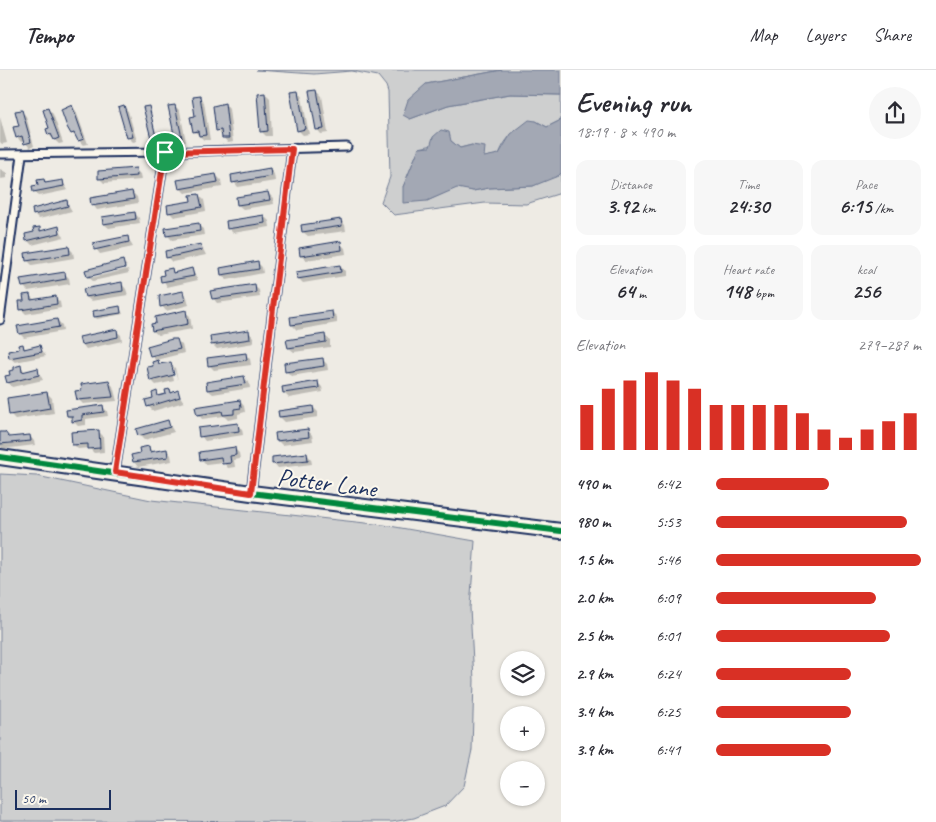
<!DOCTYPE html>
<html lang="en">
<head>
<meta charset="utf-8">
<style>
  body { margin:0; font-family:Caveat,sans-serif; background:#f7f7f7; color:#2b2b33; height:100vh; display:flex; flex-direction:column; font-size:19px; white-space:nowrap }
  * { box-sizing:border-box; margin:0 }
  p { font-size:16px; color:#7c7c81 }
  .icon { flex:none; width:28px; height:28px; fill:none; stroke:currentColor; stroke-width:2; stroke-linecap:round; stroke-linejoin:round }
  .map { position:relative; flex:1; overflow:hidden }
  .side { display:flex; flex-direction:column; background:#fff; width:375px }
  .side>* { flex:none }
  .controls { position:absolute; left:500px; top:581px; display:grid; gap:10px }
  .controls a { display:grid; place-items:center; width:45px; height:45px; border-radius:50%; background:#fff; box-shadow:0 1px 4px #0004; font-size:25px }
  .scale { position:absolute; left:15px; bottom:12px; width:96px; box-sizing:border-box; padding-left:5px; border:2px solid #1b2f5e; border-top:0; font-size:14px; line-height:18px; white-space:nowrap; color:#1b2f5e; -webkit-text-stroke:4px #fbf7ec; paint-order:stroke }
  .pin { position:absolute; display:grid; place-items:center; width:42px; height:42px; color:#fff; margin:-21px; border:2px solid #fff; border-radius:50%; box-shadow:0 1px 5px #0007 }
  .round { display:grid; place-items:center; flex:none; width:52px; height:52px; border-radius:26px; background:#f7f7f7 }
  .headline { display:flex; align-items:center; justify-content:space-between; height:85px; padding:0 15px }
  h1 { font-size:28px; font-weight:700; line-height:38px }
  .metrics { display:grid; grid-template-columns:repeat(3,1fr); gap:8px; height:85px; padding:5px 15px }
  .metrics div { display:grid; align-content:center; border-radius:12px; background:#f7f7f7; text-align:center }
  .metrics b { font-size:21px; font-weight:700 }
  .metrics small { font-size:14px; font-weight:400 }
  .metrics p { font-size:14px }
  .chart { height:140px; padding:10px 15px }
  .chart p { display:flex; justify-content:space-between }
  .chart svg { width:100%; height:90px; margin-top:5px; stroke:#d93025; stroke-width:6 }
  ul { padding:0 15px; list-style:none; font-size:16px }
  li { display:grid; grid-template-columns:80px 60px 1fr; align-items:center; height:38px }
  li i { height:12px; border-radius:6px; background:#d93025 }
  header { display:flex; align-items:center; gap:30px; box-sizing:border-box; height:70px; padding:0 25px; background:#fff; border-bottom:1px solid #e1e1e2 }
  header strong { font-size:24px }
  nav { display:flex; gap:28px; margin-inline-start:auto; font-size:18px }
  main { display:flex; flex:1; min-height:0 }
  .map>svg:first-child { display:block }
</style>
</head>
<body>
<header>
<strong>Tempo</strong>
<nav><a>Map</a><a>Layers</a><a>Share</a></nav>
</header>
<main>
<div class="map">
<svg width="561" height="752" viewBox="0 0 561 752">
  <rect width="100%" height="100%" fill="#eeebe4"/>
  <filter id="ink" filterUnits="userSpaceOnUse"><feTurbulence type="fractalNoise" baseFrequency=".02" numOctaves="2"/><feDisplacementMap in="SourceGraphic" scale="10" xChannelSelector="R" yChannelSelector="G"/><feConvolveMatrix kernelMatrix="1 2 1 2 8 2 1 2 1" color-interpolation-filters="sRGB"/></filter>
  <g filter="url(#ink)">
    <!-- green -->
    <path fill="#cecfcf" stroke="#747f96" d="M256,0H502L426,14L410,49L448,35L510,24L561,25V50L547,57L536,51C518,56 506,66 499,84L483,88L472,75L460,78L451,71L419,78L403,117L427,131L457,117L473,121L489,118L533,116L561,103V123L526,134L485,133L394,145L381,132L390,107L388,22L386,16L378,6L352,1L314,4Z
      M0,404L37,406L151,430L384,455L475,471L470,538L474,610L472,680L464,716L445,736L414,748L392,752L0,751Z"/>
    <!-- water -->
    <path fill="#a3a8b4" stroke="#6d7892" d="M502,0H561V25L510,24L448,35L410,49L403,45L408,30L426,14Z
      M529,50L536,51L547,57L561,50V103L558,106L533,116L489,118L473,121L457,118L427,131L403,133V117L419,78L430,77L433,67L441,60L449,62L451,71L460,78L472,75L485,77L484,87L499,84L511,64Z"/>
    <!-- shadow -->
    <path fill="#0003" d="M317,21L322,26L328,63L321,64L317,59Z
      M298,22L302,27L309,64L303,65L298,60Z
      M265,23L270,28L272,66H266L261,61Z
      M199,27L204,32L210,70H204L194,61Z
      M225,34L229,39L233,72L228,73L217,60Z
      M72,36L76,41L88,74L83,75L72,63Z
      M123,36L128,41L137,71L133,72L129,68Z
      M175,36L180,41L186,72L181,73L176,68Z
      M148,37L158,69H154L152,67Z
      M48,39L53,44L63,73L59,74L49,65L47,59L51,58Z
      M21,41L26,46L34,76L30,78L24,71L21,72L17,67L20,57Z
      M0,47L7,73L2,74L0,72Z
      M0,99L7,103V108L0,109Z
      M135,99L140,104L141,110L104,113L100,109Z
      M270,99L274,104L275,111L238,117L234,112Z
      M216,105L221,110L222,117L185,123L180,118Z
      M44,110L47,114L62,111L68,120L39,126L34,121Z
      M132,122L137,127L138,133L97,140L93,135Z
      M268,123L273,128L274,134L243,139L238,135Z
      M199,125L204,130L206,141L174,147L169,142L193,132Z
      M66,131L72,141L39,149L34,144Z
      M135,143L139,148L140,153L109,158L104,154Z
      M264,146L269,151L270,157L233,163L228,158Z
      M341,150L345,155L346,161L308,166L303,162Z
      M198,155L203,159L204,165L172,170L167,165Z
      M39,158L42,161L59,158L64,167L32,175L27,170Z
      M127,167L133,177L100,184L96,179Z
      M340,173L345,178L346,184L306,190L301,186Z
      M201,175L206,185L172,192L167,187Z
      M68,177L73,182L74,188L32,195L27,190Z
      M122,192L127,196L90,205V208L128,199L129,203L93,211L88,207L87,200Z
      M257,192L262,197L263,203L227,210L222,205L221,199Z
      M340,196L345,201V206L303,213L298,208Z
      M171,200L175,203L192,200L198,210L167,217L162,207Z
      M64,203L69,208L70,214L28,221L23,216Z
      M122,214L126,219L128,225L91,231L86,227Z
      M254,216L259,220L260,227L217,233L213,228Z
      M183,222L187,227L189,235L166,241L162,236Z
      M29,225L35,230L55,227L60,232L61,238L26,244L21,239Z
      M120,238L123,244L97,249L95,247Z
      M185,242L190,246L192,259L158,265L153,261L158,254Z
      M332,242L337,247V253L297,260L292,255Z
      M57,250L62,255L63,261L24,268L20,264Z
      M116,261L121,265L122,271L86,279L82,274Z
      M249,262L253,267L254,273L217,279L212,274Z
      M325,266L330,270V277L294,282L289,278Z
      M177,271L182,275L184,283L156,290L162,295L170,293L175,298L178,310L173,297H171L174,311L156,315L151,310L157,292L151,285Z
      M22,275L26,279L40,277L46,286L15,292L10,288L20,280Z
      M245,284L250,289L251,295L214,300L209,295Z
      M322,289L327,294L328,300L291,306L286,301Z
      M20,297L26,302L37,299L43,310L12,317L8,312Z
      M244,308L249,312L250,318L213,324L208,320Z
      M108,311L113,316L117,331L83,334L78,329Z
      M317,312L322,317L323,322L289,328L284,323Z
      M169,320L173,323L177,322L184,332L153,341L148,336L156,323L160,327L168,325Z
      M47,323L52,328L54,343L15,349L10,344Z
      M240,331L244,336L245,342L238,344V348L228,350L224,346L202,349L198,344Z
      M102,336L107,341L108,346L86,349V355L78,356L68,346Z
      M313,337L318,342V347L285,352L280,347Z
      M168,352L174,362L144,370L139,365Z
      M237,354L242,359L243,365L205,371L201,366Z
      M308,360L312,365L313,371L282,375L277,370Z
      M99,362L103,366L104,382L94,383L89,378L78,379L73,374Z
      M0,363H5L10,368L30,366L34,371L35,375L3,379L0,376Z
      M148,377L153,382L167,380L171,385L172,391L138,397L134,392Z
      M234,378L239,383L240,389L234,390L235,397L228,398L223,392L206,394L201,389Z
      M307,384L311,389L312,394L278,398L274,393Z"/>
    <!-- building -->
    <path fill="#b9bcc3" stroke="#1b2f5e" d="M317,20L324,59L316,60L309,21Z
      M298,21L305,59L297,61L290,22Z
      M265,22L268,61L260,62L257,23Z
      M200,26L206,65L199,66L198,61L193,62L190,47L195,46L192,27Z
      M225,33L229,68H222L221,60L216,61L213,36Z
      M72,35L84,69L78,71L74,63L71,64L67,57L61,40Z
      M124,35L133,67L127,68L118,37Z
      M175,35L182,68L175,69L168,36Z
      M149,36L156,67L151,68L143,37Z
      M48,38L59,68L54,70L51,64L48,65L46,59L49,58L43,40Z
      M22,40L31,72L24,74L22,66L16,68L13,57L19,56L15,41Z
      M136,98L137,106L98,109V101Z
      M270,98L271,106L232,113L231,105Z
      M216,104L218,112L179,119L177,110Z
      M44,109L45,113L63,110L64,116L33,122L32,116L38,115L37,110Z
      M132,121L134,129L91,136L90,128Z
      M268,122L270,130L237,135L236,127Z
      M199,124L202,137L168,143L167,135L191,131L190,125Z
      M67,130L68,136L33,145L32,139Z
      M135,142L136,149L103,154L102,147Z
      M264,145L265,153L227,159L226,151Z
      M341,149L342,156L302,162L301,155Z
      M199,153L200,161L166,166L165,158Z
      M59,156L60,163L26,171L25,164L34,162L33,158L40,157V161Z
      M128,166L129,172L94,180L93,173Z
      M341,171L342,180L300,186L299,178Z
      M201,174L202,180L166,188L165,181Z
      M69,176L70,184L26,191L25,183Z
      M123,190L125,198L87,207L85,200Z
      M258,191L259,199L221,205L220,198Z
      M340,195L341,202L297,209L296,202Z
      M172,198L173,203L192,198L194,206L161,212L160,206L164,205L163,200Z
      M65,202L66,209L22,217L20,209Z
      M122,212L123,221L85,227L83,219Z
      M255,214L256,223L212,229L210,221Z
      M183,221L185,231L160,237L159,226Z
      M30,224L31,230L56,226L57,234L20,240L19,231H24L23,225Z
      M120,236L121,243L94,247L93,241Z
      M186,240L188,254L152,261L151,254L156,253L155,247Z
      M332,241L333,249L291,255L290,247Z
      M57,249L59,257L19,264L17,256Z
      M117,259L118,267L81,275L79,267Z
      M249,260L250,269L211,275L210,266Z
      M325,264L326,272L288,278L286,270Z
      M172,269H177L180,279L150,286L147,276Z
      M23,274L24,279L40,275L42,282L9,288L8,281L19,279L18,275Z
      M246,283L247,290L208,296L207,288Z
      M323,288L324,296L285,302L284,293Z
      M158,290L159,294L171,292L174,305L150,311L147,297L153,296L152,292Z
      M21,295L22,302L38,298L39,305L7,313L5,306L10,305L9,301L14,300V297Z
      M244,306L246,314L207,320L206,312Z
      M109,310L113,327L77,330L75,321L82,320L81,314Z
      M318,311L319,318L283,323L282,317Z
      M170,319L171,323L178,320L180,327L147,337L145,330L153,328L152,323L157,321L158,326L166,324L165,320Z
      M47,322L50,338L9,345L7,328Z
      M240,330L241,338L234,339V344L223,345L222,341L197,345L195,337Z
      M103,335L104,342L82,345V350L72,352V346H67L66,340Z
      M313,336L314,343L279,347L278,341Z
      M168,350L170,357L138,366L136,359Z
      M238,353L239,361L199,367L198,358Z
      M308,359L309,367L276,371L275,363Z
      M99,360L100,378L88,379V374L72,375L71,362Z
      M0,362H5L9,367L30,365L31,371L0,374Z
      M149,376L150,382L167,379L168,387L133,392L131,385L140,383L139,378Z
      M235,377L236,385L230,386L231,393L222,394L221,387L200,390L199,382Z
      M307,383L308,390L272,394V387Z"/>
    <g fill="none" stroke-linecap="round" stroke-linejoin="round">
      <defs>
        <path id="service" d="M0,84L165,82L347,77
          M0,250L22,85
          M115,402L165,82
          M251,423L292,79"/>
        <path id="minor" d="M0,387L251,423L561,461"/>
      </defs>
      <!-- service casing -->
      <use href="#service" stroke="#1b2f5e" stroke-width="11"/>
      <!-- minor casing -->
      <use href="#minor" stroke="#1b2f5e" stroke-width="18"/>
      <!-- service -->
      <use href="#service" stroke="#fbf7ec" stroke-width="7"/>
      <!-- minor -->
      <use href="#minor" stroke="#fbf7ec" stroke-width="14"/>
      <defs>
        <path id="cycleway" d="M0,387L251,423L561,461"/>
      </defs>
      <!-- cycleway casing -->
      <use href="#cycleway" stroke="#fbf7ec" stroke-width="9"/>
      <!-- cycleway -->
      <use href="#cycleway" stroke="#00873e" stroke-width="6"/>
    </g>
  </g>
  <g fill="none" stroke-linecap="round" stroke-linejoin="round" filter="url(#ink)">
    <defs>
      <path id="route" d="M292,79L251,423L115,402L165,82Z"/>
    </defs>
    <!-- route casing -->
    <use href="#route" stroke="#fff" stroke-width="10"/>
    <!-- route -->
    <use href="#route" stroke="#d93025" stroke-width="6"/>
  </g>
  <g text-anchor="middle" stroke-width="4" stroke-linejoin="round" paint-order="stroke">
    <!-- street labels -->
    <g font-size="25" fill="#1b2f5e" stroke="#fbf7ec">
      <text transform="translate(327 412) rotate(7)" y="9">Potter Lane</text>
    </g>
  </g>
</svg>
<div class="controls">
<a><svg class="icon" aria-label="layers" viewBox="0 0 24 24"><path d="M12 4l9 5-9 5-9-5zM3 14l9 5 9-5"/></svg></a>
<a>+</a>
<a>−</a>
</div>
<div class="scale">50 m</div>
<div class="pin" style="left:165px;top:82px;background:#1e9e55"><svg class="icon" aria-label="arrive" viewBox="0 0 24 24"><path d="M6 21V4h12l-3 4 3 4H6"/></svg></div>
</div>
<section class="side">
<div class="headline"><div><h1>Evening run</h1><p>18:19 · 8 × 490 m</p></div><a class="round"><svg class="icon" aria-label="share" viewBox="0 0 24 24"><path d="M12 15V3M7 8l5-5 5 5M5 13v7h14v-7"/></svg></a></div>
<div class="metrics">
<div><p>Distance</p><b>3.92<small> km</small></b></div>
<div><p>Time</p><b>24:30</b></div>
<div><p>Pace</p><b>6:15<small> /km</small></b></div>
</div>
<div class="metrics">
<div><p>Elevation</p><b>64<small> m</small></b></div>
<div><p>Heart rate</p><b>148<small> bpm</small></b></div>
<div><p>kcal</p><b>256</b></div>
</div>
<div class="chart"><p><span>Elevation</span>279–287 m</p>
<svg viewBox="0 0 160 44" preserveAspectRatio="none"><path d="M5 44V22M15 44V14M25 44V10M35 44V6M45 44V10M55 44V14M65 44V22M75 44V22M85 44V22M95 44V22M105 44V26M115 44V34M125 44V38M135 44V34M145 44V30M155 44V26"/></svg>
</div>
<ul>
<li><b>490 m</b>6:42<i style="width:55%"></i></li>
<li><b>980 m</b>5:53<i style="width:93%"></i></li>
<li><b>1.5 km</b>5:46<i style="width:100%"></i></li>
<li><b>2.0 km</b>6:09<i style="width:78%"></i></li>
<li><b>2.5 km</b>6:01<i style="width:85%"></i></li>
<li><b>2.9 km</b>6:24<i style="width:66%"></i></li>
<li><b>3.4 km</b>6:25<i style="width:66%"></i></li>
<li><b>3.9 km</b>6:41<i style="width:56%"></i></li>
</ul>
</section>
</main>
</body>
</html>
